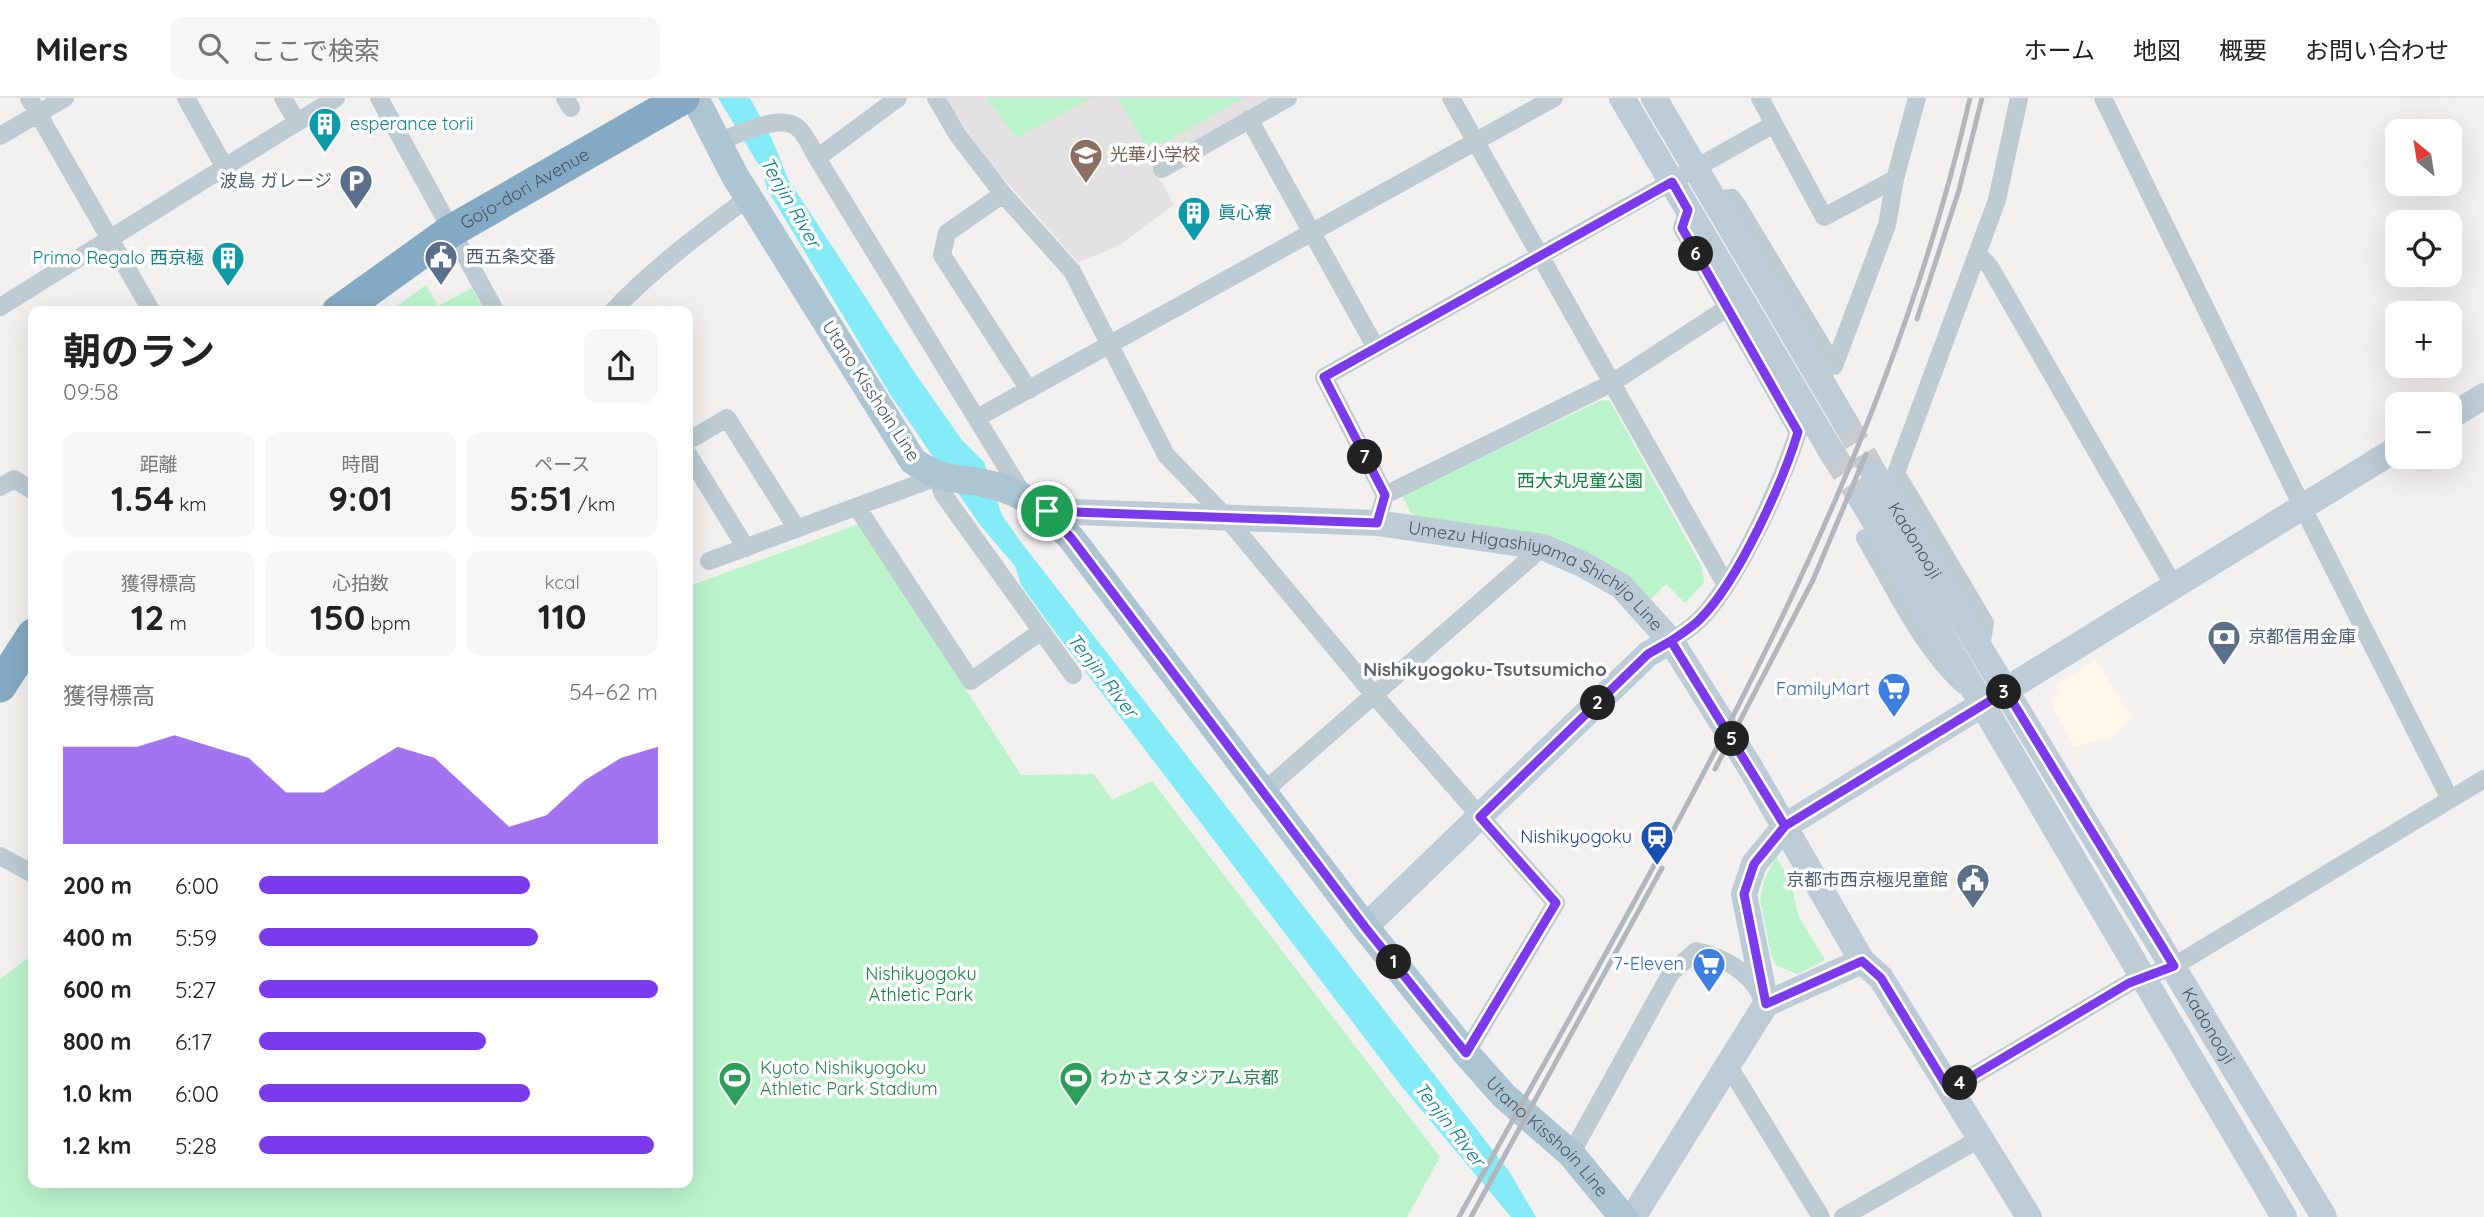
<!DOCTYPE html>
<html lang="ja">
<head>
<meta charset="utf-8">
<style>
  body { margin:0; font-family:Quicksand,"Noto Sans JP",sans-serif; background:#f6f6f6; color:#222; height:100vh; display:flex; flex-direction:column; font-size:26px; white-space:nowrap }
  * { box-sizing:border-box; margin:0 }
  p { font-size:23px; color:#767676 }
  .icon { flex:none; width:38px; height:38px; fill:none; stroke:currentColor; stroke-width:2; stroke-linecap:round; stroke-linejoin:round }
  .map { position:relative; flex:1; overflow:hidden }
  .drawer { position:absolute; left:28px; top:208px; width:665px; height:882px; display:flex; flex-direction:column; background:#fff; border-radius:14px; box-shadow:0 7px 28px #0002 }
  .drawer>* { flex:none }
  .needle { width:46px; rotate:330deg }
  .tools { position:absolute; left:2385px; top:21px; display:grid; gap:14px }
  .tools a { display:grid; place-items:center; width:77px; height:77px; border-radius:14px; background:#fff; box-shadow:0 7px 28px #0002; font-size:35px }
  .pin { position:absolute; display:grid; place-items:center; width:60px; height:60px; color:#fff; margin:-30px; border:4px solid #fff; border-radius:50%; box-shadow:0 2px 7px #0007 }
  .km { position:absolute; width:35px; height:35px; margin:-18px; border-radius:50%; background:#222; color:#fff; font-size:19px; line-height:35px; text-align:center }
  .round { display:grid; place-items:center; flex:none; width:74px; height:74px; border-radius:14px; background:#f6f6f6 }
  .summary { display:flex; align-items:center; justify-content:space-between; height:119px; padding:0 35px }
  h1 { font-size:38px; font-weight:700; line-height:52px }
  .stats { display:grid; grid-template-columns:repeat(3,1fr); gap:10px; height:119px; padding:7px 35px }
  .stats div { display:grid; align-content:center; border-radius:14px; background:#f6f6f6; text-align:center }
  .stats b { font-size:35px; font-weight:700 }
  .stats small { font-size:19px; font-weight:400 }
  .stats p { font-size:19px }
  .chart { height:196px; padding:14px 35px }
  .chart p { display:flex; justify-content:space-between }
  .chart svg { width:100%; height:126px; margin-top:7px; fill:#7c3aed; opacity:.7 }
  ul { padding:0 35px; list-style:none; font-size:23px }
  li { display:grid; grid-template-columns:112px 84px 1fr; align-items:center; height:52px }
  li i { height:18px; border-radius:9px; background:#7c3aed }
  header { display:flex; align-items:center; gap:42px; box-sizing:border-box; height:98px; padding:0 35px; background:#fff; border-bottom:2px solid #e0e0e0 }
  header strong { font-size:33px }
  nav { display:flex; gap:38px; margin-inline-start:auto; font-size:24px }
  .search { width:490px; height:63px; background:#f6f6f6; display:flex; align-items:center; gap:18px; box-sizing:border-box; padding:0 24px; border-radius:14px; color:#767676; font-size:26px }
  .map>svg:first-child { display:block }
</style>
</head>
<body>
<header>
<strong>Milers</strong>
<div class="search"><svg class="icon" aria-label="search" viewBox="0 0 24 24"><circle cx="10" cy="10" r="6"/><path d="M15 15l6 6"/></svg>ここで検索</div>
<nav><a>ホーム</a><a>地図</a><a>概要</a><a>お問い合わせ</a></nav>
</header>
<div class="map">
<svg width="2484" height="1119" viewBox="0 0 2484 1119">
  <rect width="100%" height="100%" fill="#f3f0f0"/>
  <!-- commercial -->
  <path fill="#fef6e9" d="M2096,562L2131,620L2114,637L2075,649L2053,611L2059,585Z"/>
  <!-- education -->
  <path fill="#e4e1e2" d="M944,0H1270L1152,66L1174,107L1118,148L1078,164L989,64Z"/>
  <!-- green -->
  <path fill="#bbf4cb" d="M986,0H1091L1017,40Z
    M1118,0H1244L1149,53Z
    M426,187L438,208L472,190L484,213H390Z
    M1602,302L1610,303L1702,469L1704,485L1685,505L1666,486L1650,502L1613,473L1428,425L1411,415L1402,397Z
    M859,426L1021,677L1094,676L1112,702L1152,683L1440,1059L1407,1119H0V881L33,856V1085H688V481L692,487Z
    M1776,759L1791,783L1798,817L1825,862L1798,876L1777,868L1771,857L1760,802L1764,783Z"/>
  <!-- water -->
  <path fill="#84eaf5" d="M718,0H750L772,41L788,81L917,278L962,342L984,364L1002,417L1021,444L1509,1073L1536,1119H1511L1402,989L1050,527L1021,487L1015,468L980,427L890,296L767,91L763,74Z"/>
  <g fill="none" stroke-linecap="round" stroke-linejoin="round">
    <!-- secondary-tunnel -->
    <path stroke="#c8cacc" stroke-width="26" stroke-dasharray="26 13" stroke-linecap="butt" d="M1844,322L1874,375
      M1831,353L1862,402"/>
    <!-- street -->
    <path stroke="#bdcad1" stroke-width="18" d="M29,0L152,214
      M186,0L224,68
      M283,0L297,24
      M379,0L496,214
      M565,0L571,10
      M898,0L817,60L1024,398
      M936,0L957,36L1003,96L1072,173L1166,357L1224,417L1374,597L1556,805L1466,955
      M1451,0L1726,487
      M1760,0L1824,119L1895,81
      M2103,0L2302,408L2450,701
      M1249,21L1376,250
      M0,38L65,0
      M719,43C739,37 782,13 799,31C807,39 812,51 817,60
      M1162,71L1288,0
      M1003,96L947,135L942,157L1029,292
      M1715,102L1732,100L1737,107L1834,268L1887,127L1895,81L1917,0
      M1979,157L1990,169L2174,488
      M0,209L336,0
      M612,214C653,170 701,135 749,99
      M977,320L1554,0
      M688,343L727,320L797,431
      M688,356L746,450
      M0,389L14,381L33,393
      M1385,397L1612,285L1727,210
      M857,409L971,583L1040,534
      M1377,425L1385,397L1324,279L1774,26
      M1865,440C1895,490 1920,547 1963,587
      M709,463L937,379L943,396L1073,577
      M1671,543C1681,536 1693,529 1701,520C1738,482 1782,384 1798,334L1682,130L1688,112
      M1981,549L1985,525L1896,375L1997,102L2019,0
      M1263,694L1543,449
      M0,758L33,776
      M1728,967L1821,1119
      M1949,992L2129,885L2174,868L2484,681
      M1571,1056L1671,875L1696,853C1723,859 1747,872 1761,897
      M1843,1119L1979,1041"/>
    <!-- secondary -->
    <g stroke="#bccbd6" stroke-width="26">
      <path d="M1622,0L1831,353"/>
      <path d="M1654,0L1844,322"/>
      <path d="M2450,319L2484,298"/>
      <path id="s1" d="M1874,375L2324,1119"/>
      <path d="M1862,402L2284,1119"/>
      <path id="s2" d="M1047,413L1377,425L1543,449L1582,466L1621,488L1671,543L1750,669L1862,863L1881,880L2029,1119"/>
      <path d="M1365,829L1648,556L1671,543"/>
      <path d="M1766,906L1744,796L1754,766L1785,728L2398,350"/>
      <path d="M1633,1119L1766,906L1862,863"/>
    </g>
    <!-- primary -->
    <path stroke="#adc4d2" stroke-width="28" id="s3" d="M695,0L735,78L913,363C944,384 948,378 983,385C1022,392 1047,413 1072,441L1365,829L1466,955L1504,998L1571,1056L1623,1119"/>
    <!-- highway -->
    <g stroke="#83a9c4" stroke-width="33">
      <path id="s4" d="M338,214L451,133L683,0"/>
      <path d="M0,588L33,537"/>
    </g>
    <!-- rail -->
    <path stroke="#b2b6bb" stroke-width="5" d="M1917,221L1959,92L1982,0
      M1715,671L1813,482L1866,356
      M1459,1119C1656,760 1879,403 1970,0
      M1471,1119L1662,770"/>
  </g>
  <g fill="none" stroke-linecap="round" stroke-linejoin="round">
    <defs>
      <path id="route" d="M1047,413L1072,441L1365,829L1466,955L1556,805L1480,719L1648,556L1671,543L1785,728L2006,593L2174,868L2129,885L1949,992L1881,880L1862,863L1766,906L1744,796L1754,766L1785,728L1671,543C1681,536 1693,529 1701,520C1738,483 1783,384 1798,334L1682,130L1688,112L1672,84L1324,279L1385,397L1377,425L1047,413"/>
    </defs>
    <!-- route casing -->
    <use href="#route" stroke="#fff" stroke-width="14"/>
    <!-- route -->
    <use href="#route" stroke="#7c3aed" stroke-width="9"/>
  </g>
  <!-- icons -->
  <defs>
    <symbol id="building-pin" viewBox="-11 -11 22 30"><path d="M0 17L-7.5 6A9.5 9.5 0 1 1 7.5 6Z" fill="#0f9aa8" stroke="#fff"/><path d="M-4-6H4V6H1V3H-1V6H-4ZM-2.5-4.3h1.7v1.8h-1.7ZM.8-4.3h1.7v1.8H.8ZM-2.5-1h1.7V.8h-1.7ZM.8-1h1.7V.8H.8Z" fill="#fff"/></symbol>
    <symbol id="school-pin" viewBox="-11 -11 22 30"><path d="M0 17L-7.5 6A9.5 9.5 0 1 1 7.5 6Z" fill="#8d6e63" stroke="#fff"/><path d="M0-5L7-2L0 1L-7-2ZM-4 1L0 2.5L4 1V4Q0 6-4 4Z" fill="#fff"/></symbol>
    <symbol id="parking-pin" viewBox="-11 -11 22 30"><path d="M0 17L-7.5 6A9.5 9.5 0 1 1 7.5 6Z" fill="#5c6f8a" stroke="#fff"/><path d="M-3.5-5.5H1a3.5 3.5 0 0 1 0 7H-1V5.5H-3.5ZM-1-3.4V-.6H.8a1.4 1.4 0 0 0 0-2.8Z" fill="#fff"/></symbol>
    <symbol id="civic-pin" viewBox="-11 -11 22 30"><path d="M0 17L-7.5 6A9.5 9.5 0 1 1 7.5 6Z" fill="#5c6f8a" stroke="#fff"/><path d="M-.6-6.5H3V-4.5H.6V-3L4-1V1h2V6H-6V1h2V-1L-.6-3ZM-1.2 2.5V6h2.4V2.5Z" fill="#fff"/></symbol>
    <symbol id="bank-pin" viewBox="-11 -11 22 30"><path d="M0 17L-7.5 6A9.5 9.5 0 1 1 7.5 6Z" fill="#5c6f8a" stroke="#fff"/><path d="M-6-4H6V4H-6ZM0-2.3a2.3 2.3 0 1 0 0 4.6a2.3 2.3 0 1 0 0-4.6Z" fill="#fff"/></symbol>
    <symbol id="supermarket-pin" viewBox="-11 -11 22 30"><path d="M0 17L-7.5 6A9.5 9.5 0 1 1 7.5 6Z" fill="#3f7fe0" stroke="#fff"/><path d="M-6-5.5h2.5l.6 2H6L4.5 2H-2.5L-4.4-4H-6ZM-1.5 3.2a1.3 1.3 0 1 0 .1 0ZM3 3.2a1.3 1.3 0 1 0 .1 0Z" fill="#fff"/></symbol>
    <symbol id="station-pin" viewBox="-11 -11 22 30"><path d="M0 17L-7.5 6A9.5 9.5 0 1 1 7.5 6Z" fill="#1a4fb4" stroke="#fff"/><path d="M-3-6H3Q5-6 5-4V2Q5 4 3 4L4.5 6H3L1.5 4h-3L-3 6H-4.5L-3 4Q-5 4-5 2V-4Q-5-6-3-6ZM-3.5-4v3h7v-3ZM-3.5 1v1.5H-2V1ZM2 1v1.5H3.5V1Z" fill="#fff"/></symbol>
    <symbol id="stadium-pin" viewBox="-11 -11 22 30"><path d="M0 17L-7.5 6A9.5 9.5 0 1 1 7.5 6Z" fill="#2e9e5b" stroke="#fff"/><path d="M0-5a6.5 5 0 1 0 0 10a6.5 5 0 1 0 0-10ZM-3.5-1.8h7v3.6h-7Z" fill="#fff"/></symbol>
  </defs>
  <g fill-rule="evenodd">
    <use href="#building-pin" x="306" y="7" width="38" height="52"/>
    <use href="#school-pin" x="1067" y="38" width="38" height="52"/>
    <use href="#parking-pin" x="337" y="64" width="38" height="52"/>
    <use href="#building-pin" x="1175" y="96" width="38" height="52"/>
    <use href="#civic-pin" x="422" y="140" width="38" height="52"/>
    <use href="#building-pin" x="209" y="141" width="38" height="52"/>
    <use href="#bank-pin" x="2205" y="520" width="38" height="52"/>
    <use href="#supermarket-pin" x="1875" y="572" width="38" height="52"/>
    <use href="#station-pin" x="1638" y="720" width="38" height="52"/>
    <use href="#civic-pin" x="1954" y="763" width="38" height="52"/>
    <use href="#supermarket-pin" x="1690" y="847" width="38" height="52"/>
    <use href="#stadium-pin" x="716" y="961" width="38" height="52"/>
    <use href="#stadium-pin" x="1057" y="961" width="38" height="52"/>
  </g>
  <g text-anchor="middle" stroke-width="7" stroke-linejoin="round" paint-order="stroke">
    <!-- culture labels -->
    <g font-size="18" fill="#0d838f" stroke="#fff" text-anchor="start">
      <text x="350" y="32">esperance torii</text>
      <text x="1218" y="121">眞心寮</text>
      <text x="204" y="166" text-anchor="end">Primo Regalo 西京極</text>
    </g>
    <!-- education labels -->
    <g font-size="18" fill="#785e54" stroke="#fff" text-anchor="start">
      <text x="1110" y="63">光華小学校</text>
    </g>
    <!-- service labels -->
    <g font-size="18" fill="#4e5e75" stroke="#fff" text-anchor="end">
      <text x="332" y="89">波島 ガレージ</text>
      <text x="466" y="165" text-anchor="start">西五条交番</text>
      <text x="2248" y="545" text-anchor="start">京都信用金庫</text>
      <text x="1948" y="788">京都市西京極児童館</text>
    </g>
    <!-- street labels -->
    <g font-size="18" fill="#465660" stroke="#fff">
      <text dy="6" stroke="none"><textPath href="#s4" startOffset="224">Gojo-dori Avenue</textPath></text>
      <text transform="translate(871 293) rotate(57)" y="6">Utano Kisshoin Line</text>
      <text dy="6" stroke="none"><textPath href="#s1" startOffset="79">Kadonooji</textPath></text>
      <text dy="6" stroke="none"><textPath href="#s2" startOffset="502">Umezu Higashiyama Shichijo Line</textPath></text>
      <text dy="6" stroke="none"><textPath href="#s1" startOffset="646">Kadonooji</textPath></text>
      <text dy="6" stroke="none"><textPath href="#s3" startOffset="1370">Utano Kisshoin Line</textPath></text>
    </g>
    <!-- park labels -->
    <g font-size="18" fill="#0e843d" stroke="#fff">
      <text x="1580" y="389">西大丸児童公園</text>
      <text x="921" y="882">Nishikyogoku<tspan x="921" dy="21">Athletic Park</tspan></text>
    </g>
    <!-- shop labels -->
    <g font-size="18" fill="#366cbe" stroke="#fff" text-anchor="end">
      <text x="1870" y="597">FamilyMart</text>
      <text x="1684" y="872">7-Eleven</text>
    </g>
    <!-- transit labels -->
    <g font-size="18" fill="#164399" stroke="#fff" text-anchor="end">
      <text x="1632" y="745">Nishikyogoku</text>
    </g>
    <!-- leisure labels -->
    <g font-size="18" fill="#27864d" stroke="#fff" text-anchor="start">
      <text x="760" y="976">Kyoto Nishikyogoku<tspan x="760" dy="21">Athletic Park Stadium</tspan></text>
      <text x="1100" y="986">わかさスタジアム京都</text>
    </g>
    <!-- water labels -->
    <g font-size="19" font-style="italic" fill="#04818f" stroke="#fff">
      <text transform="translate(791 104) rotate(60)" y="7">Tenjin River</text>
      <text transform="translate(1103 577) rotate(52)" y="7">Tenjin River</text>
      <text transform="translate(1450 1026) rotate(52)" y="7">Tenjin River</text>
    </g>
    <!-- neighbourhood labels -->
    <g font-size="19" font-weight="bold" fill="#5c6266" stroke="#fff">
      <text x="1485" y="578">Nishikyogoku-Tsutsumicho</text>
    </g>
  </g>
</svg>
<div class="tools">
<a><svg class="needle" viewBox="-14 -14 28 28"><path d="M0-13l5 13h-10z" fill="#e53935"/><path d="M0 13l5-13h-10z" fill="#767676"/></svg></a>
<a><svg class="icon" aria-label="locate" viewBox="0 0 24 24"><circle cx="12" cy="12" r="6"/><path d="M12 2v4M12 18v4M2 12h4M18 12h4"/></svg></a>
<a>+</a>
<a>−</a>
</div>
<div class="pin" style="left:1047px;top:413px;background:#1e9e55"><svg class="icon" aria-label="arrive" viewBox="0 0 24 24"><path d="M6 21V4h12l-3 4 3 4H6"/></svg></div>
<b class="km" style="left:1394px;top:864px">1</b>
<b class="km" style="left:1598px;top:605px">2</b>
<b class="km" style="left:2004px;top:594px">3</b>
<b class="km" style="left:1960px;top:985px">4</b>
<b class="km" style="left:1732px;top:641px">5</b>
<b class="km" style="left:1696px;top:156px">6</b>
<b class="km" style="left:1365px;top:359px">7</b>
<section class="drawer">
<div class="summary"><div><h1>朝のラン</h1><p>09:58</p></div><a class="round"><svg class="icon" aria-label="share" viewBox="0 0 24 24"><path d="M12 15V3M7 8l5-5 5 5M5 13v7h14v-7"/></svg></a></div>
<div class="stats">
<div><p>距離</p><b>1.54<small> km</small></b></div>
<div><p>時間</p><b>9:01</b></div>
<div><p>ペース</p><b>5:51<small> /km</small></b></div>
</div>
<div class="stats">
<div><p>獲得標高</p><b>12<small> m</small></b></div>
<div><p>心拍数</p><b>150<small> bpm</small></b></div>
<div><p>kcal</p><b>110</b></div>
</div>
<div class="chart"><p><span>獲得標高</span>54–62 m</p>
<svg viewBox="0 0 160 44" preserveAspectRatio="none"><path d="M0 44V10L10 10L20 10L30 6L40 10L50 14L60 26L70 26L80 18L90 10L100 14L110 26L120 38L130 34L140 22L150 14L160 10V44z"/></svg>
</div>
<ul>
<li><b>200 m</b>6:00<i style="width:68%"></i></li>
<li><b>400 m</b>5:59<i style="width:70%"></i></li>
<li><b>600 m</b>5:27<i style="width:100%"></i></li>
<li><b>800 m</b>6:17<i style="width:57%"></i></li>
<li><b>1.0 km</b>6:00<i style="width:68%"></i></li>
<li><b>1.2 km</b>5:28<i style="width:99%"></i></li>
</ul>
</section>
</div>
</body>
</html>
